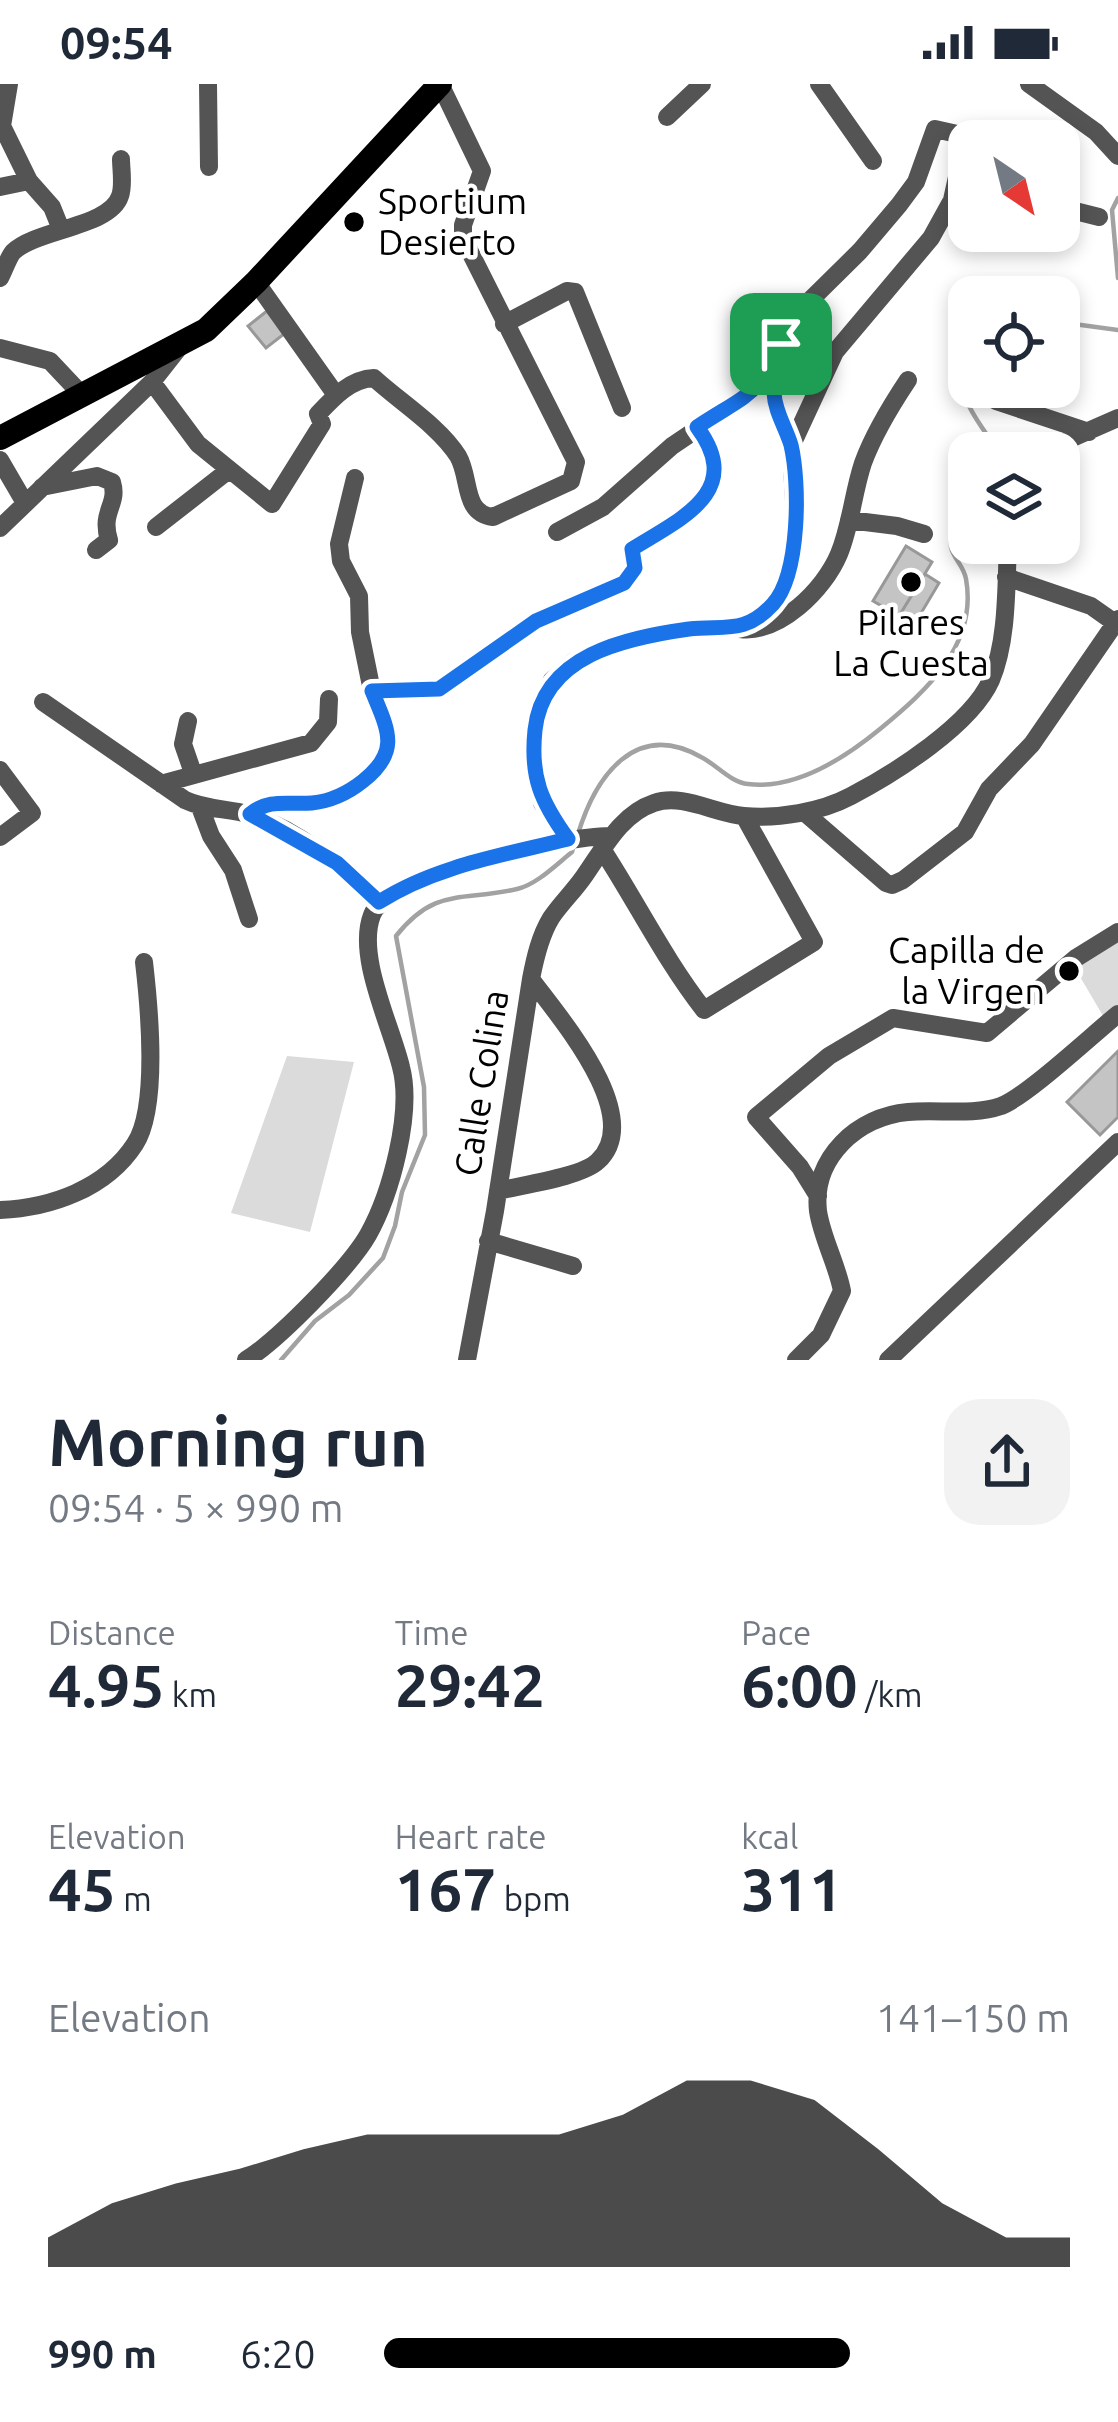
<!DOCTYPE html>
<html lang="en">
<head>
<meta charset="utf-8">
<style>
  body { margin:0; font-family:Ubuntu,sans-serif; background:#f2f2f3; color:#1f2937; height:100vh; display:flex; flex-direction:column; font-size:45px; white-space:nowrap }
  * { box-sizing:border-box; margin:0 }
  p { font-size:39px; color:#747a83 }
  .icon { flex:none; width:66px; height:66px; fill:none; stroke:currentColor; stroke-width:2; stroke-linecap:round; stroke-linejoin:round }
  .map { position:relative; height:1276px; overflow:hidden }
  .panel { display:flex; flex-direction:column; background:#fff; flex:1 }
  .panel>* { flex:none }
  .needle { width:78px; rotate:145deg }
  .buttons { position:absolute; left:948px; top:36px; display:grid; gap:24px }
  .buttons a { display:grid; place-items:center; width:132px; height:132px; border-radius:24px; background:#fff; box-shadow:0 6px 18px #0003; font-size:60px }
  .pin { position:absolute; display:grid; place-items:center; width:102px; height:102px; color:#fff; margin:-51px; border-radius:24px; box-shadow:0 6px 18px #0006 }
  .round { display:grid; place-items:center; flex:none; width:126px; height:126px; border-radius:36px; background:#f2f2f3 }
  .overview { display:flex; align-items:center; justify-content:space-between; height:204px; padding:0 48px }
  h1 { font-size:66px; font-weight:700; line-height:90px }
  .metrics { display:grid; grid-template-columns:repeat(3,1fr); gap:18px; height:204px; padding:12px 48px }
  .metrics div { display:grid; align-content:center }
  .metrics b { font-size:60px; font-weight:700 }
  .metrics small { font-size:33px; font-weight:400 }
  .metrics p { font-size:33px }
  .chart { height:336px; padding:24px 48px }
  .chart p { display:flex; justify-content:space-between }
  .chart svg { width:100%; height:216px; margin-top:12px; fill:#000; opacity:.7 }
  ul { padding:0 48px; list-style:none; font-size:39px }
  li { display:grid; grid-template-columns:192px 144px 1fr; align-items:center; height:90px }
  li i { height:30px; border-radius:15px; background:#000 }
  .status { display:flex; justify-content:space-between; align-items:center; height:84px; padding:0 60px; background:#fff; direction:ltr }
  .status svg { height:33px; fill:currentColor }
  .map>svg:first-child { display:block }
</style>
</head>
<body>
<div class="status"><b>09:54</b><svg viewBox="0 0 49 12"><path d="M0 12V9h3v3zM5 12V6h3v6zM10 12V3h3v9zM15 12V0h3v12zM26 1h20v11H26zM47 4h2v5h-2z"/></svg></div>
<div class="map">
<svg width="1118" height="1276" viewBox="0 0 1118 1276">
  <rect width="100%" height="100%" fill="#fff"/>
  <!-- green -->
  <path fill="#dbdbdb" d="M1118,852V927L1106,937L1072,879Z
    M287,972L354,978L310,1148L231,1129Z"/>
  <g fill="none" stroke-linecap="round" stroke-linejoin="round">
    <!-- stream -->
    <path stroke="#a2a2a2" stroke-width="4.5" d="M1118,114L1112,126L1118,194
      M1059,238L1118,246
      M969,283C950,307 982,342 996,364L994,369
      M578,750C596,691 636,636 701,673C717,681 730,698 748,700C796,706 846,673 880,645C926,607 978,561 966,495C964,482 953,474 951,463C948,443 959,418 969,402
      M281,1276L315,1237L349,1211L383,1174L395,1142L402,1108L425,1051L424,1003L396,852C436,802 463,818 517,805C536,801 557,780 572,768L574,761"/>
  </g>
  <!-- building -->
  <path fill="#c4c4c4" stroke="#989898" stroke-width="3" d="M267,227L284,250L266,264L248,242Z
    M906,462L932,478L899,532L873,517Z
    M925,490L939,499L914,541L899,532Z
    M1118,967V1033L1100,1051L1067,1018Z"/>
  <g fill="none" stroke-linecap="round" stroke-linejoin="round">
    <!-- minor -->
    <path stroke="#545454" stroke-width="18" d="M9,0L2,42L29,97
      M208,0L209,83
      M819,0L873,77
      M1029,0L1096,48L1118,72
      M667,33L702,0
      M0,103L29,97L52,123L60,143
      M1059,123L1099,133
      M0,194C4,187 8,174 13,168C37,145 110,143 120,112C124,102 121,85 121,75
      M256,198L336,311
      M504,240L567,207L575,208L622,324
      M0,264L50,277L83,312
      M152,298L198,360L272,420L322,340L318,330C333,314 350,295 374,294C400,318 439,342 458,372C471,394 462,429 493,433L571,397L576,378L463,154V141L482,87L440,0
      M997,303L996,317L1089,348
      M1038,369L1118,334
      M0,376L25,419
      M42,403L97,392L112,398C119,421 100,427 109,456L96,466
      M849,436L897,442L924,450
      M156,443L229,386
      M0,444L152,298L178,265
      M557,448L603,423L672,362L755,306L771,284L773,274
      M1006,493L1091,522L1115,539
      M740,545C779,550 824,506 839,470C851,441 853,409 863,379C874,349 890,323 908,296
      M372,607L439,605L536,537L624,499L635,484L633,465C681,434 745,406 697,343
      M43,618L185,716C206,726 228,724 251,731C301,747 341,783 378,819
      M188,637L183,660L193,689
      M0,686L32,729L0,753
      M161,700L311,659L328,638L329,615
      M200,723L211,752L233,786L249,835
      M804,728L886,799L892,801L903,796L965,748L989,705L1032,660L1118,535
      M250,731L269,718L315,719L348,709L374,689L389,666L388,646L372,607L360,548L359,512L341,477L339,460L355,394
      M569,755L542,719L532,671L536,634L552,596L573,578L615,562L690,545H735L751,538L773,520L788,495L796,453L791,363L774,308L780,246L860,167L899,121L916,98L935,45L966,52L952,116L931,154L835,268L791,363
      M602,765C637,819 665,876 704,926L814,858L744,732
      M498,1107C521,1101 582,1093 598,1077C646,1032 558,932 531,895
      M818,1112L800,1083L756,1033L829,972L893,934L987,949L1076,874L1118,848
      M0,1126C50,1124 106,1105 135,1060C159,1023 149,921 144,878
      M488,1157L573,1182
      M246,1276C278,1256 349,1184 368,1151C391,1110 413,1028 401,983C391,941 356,872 372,831C388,789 566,752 610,752
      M467,1276L495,1127L531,895C535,874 540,852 551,834C561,819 575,806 585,791C604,764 621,730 654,719C683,709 715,730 744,732C778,735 821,728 851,712C895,689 971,641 991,596C1008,556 1006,501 1008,459
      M796,1276L821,1251L842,1207C837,1180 822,1154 818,1127C812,1074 858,1032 908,1028C938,1025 972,1032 1001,1022C1027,1012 1092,951 1118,930
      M888,1276L1118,1058"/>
    <!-- major -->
    <path stroke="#000" stroke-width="24" d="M0,354L206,246L256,198L440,0"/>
  </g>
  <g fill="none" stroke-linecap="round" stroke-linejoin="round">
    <defs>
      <path id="route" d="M780,246C781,267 773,289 774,309C775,328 786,344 791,361C800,399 800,490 773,520C745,551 724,541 689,545C625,554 543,571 535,646C530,693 541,718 568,755C504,771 435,782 379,818L337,779L250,730C270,714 288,721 312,719C331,717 348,709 363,697C401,667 388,646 372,607L439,605L536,537L624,499L635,484L632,465C682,434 745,407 697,343C750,308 765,311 780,246Z"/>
    </defs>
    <!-- route casing -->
    <use href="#route" stroke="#fff" stroke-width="24"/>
    <!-- route -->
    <use href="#route" stroke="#1a73e8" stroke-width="15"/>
  </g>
  <!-- markers -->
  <g fill="#000" stroke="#fff" stroke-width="4.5">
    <circle cx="354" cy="138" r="12"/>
    <circle cx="911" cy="498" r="12"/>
    <circle cx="1069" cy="887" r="12"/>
  </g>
  <g text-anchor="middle" stroke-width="9" stroke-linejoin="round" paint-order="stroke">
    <!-- poi labels -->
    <g font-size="36" fill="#000" stroke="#fff" text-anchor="start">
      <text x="378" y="130">Sportium<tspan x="378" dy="41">Desierto</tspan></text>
      <text x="911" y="551" text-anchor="middle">Pilares<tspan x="911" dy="41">La Cuesta</tspan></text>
      <text x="1045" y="879" text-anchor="end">Capilla de<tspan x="1045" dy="41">la Virgen</tspan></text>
    </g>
    <!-- street labels -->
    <g font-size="36" fill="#000" stroke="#fff">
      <text transform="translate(481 999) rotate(-81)" y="13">Calle Colina</text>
    </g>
  </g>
</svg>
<div class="buttons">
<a><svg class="needle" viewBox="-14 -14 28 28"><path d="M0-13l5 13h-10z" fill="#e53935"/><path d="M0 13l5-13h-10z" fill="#747a83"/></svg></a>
<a><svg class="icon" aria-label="locate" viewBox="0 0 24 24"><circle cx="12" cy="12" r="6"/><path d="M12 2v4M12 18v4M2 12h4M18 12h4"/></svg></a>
<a><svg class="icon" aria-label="layers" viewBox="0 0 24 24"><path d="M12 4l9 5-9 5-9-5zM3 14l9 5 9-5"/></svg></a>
</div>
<div class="pin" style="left:781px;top:260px;background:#1e9e55"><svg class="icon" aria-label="arrive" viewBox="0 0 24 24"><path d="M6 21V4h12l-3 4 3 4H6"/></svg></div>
</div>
<section class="panel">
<div class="overview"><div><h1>Morning run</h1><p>09:54 · 5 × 990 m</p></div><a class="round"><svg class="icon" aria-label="share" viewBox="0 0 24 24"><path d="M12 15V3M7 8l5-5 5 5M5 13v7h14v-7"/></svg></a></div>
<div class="metrics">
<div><p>Distance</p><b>4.95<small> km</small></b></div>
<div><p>Time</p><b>29:42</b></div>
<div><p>Pace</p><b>6:00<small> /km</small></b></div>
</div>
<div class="metrics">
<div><p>Elevation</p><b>45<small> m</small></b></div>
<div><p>Heart rate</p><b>167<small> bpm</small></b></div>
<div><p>kcal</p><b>311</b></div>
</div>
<div class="chart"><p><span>Elevation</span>141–150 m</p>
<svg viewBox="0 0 160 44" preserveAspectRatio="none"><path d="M0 44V38L10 31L20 27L30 24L40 20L50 17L60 17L70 17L80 17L90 13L100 6L110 6L120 10L130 20L140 31L150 38L160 38V44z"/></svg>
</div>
<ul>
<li><b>990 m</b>6:20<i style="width:68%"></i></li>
</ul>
</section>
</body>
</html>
